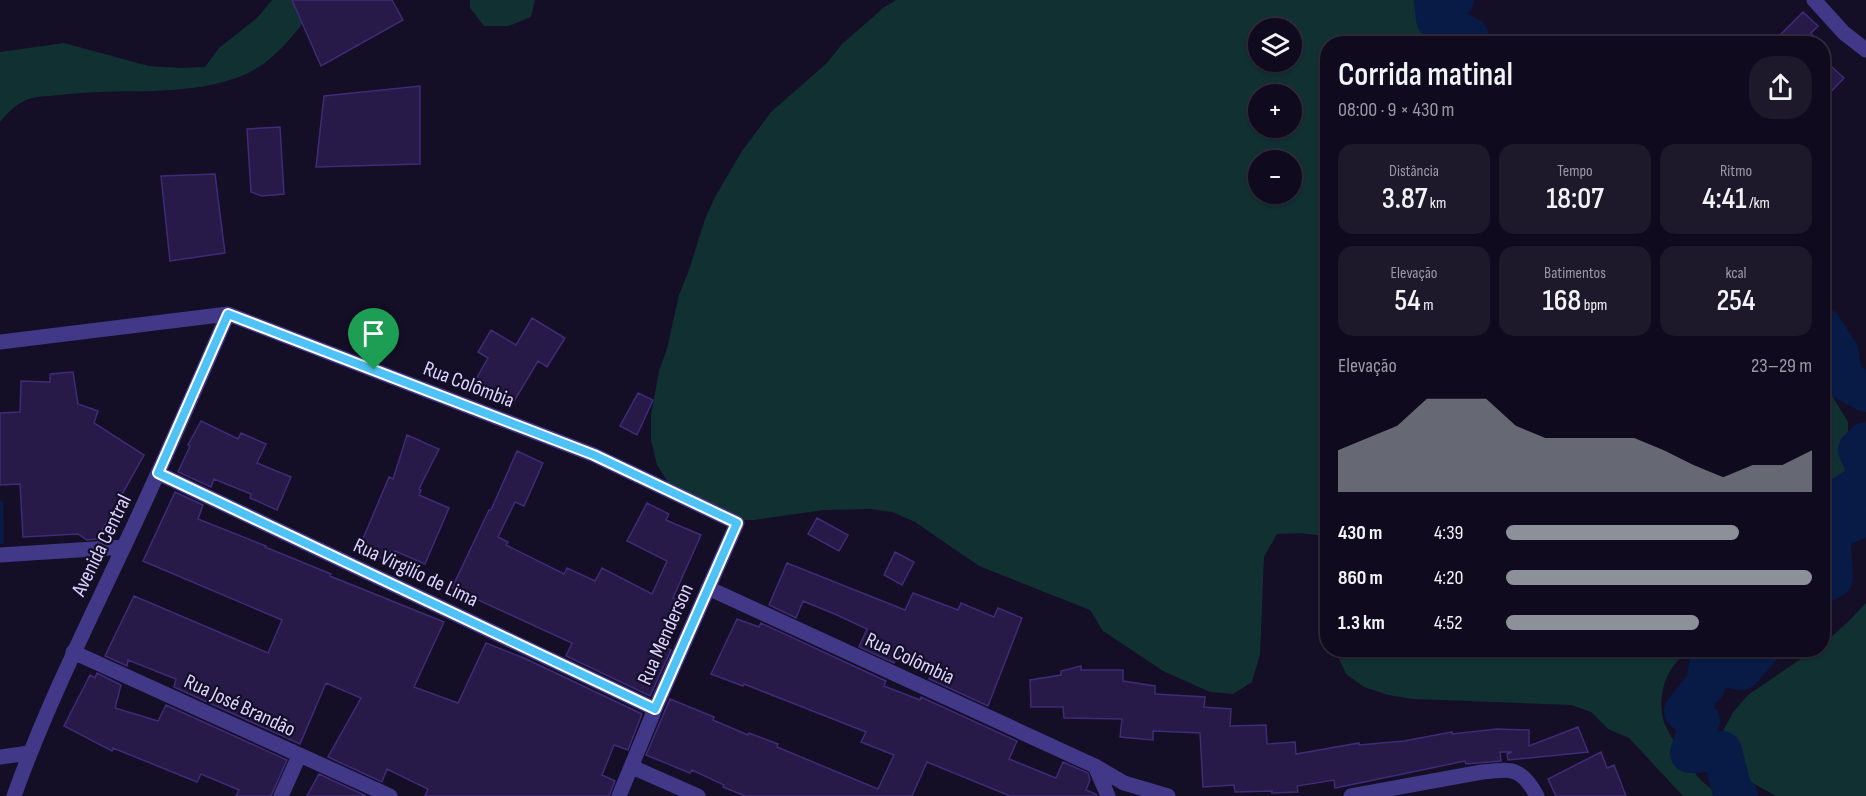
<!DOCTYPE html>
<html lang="pt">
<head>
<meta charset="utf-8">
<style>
  body { margin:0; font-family:"Sofia Sans Condensed",sans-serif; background:#1d182a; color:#f1f3f6; height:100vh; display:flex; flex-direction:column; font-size:22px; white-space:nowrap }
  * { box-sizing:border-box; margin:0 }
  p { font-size:20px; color:#9b9aa4 }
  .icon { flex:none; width:33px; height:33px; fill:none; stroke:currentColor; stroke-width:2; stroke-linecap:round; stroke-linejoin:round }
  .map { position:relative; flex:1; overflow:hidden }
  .drawer { position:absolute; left:1320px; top:36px; width:510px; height:621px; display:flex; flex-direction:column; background:#0f0a1d; border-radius:24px; box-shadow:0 2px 4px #0004,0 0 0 2px #2f2b3b }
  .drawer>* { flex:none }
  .fabs { position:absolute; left:1248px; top:18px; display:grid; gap:12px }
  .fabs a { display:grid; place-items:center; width:54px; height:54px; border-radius:50%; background:#0f0a1d; box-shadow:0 2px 4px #0004,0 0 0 2px #2f2b3b; font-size:30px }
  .pin { position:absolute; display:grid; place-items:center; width:51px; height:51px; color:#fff; margin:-62px -26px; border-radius:50% 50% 50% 0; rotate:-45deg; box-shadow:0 0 6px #0007 }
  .pin .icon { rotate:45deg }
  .round { display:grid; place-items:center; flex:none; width:63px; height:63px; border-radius:24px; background:#1d182a }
  .headline { display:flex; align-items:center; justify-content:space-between; height:102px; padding:0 18px }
  h1 { font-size:33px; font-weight:600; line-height:45px }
  .stats { display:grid; grid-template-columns:repeat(3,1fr); gap:9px; height:102px; padding:6px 18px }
  .stats div { display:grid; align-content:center; border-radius:15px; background:#1d182a; text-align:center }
  .stats b { font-size:30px; font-weight:600 }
  .stats small { font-size:16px; font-weight:400 }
  .stats p { font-size:16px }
  .chart { height:168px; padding:12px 18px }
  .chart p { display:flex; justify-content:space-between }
  .chart svg { width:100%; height:108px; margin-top:6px; fill:#8c9099; opacity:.7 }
  ul { padding:0 18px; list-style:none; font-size:20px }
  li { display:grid; grid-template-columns:96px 72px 1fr; align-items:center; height:45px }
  li i { height:15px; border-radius:8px; background:#8c9099 }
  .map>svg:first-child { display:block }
</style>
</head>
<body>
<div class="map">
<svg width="1866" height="796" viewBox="0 0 1866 796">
  <rect width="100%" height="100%" fill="#140e27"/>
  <!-- green -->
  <path fill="#113031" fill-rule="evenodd" d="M272,0H321C300,26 278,60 246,74C190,99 120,87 60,95C51,96 41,96 32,98C18,102 9,111 0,122V52L64,43L149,66L181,68L205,67L219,48L257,18Z
    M470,0H535L531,17L509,26H484L470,8Z
    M896,0H1431L1446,43L1328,44L1327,538L1326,536L1300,533L1277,534L1264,557L1260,654L1252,682L1233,694L1210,692L1163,671L1103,631L1090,610L979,566L915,522L892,512L869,509L824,510L753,520H731L669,484L657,465L651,440V415L659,371L667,349L679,295L689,270L705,219L715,197L742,151L771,112L827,63L842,44L865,24L883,8ZM1258,28H1292V62H1258ZM1258,94H1292V128H1258ZM1258,160H1292V194H1258Z
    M1823,381L1848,422V448L1842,495L1823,530Z
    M1866,603V796H1776L1725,768L1718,749L1724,729L1734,711L1748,695L1814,650H1822L1823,644L1848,622Z
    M1335,650H1690C1668,664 1657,692 1663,719C1666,731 1690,768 1699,778C1705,785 1714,790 1721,796H1683L1629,738L1608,729L1591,712L1571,705L1413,699L1388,695L1364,687L1346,674Z"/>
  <!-- water -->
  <path fill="#081a46" d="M0,501H3L4,544H0Z"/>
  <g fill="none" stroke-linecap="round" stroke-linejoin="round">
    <!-- river -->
    <path stroke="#081a46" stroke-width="40" d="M1454,0L1434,1L1436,19L1469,37L1467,44
      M1822,327L1839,353L1842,379L1866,392
      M1866,442L1858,450L1866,468
      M1822,584L1833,578L1830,531L1857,520L1838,499L1866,481
      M1738,796L1733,794L1722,751L1690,753L1700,721L1684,711L1706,684L1709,664L1741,670L1759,650"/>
  </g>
  <!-- building -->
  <path fill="#271a49" stroke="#3f2b76" stroke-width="1.5" d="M292,0H392L403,20L321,66Z
    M1803,12L1818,26L1811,33L1820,44H1771Z
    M1822,58L1844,78L1822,101Z
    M420,86V164L316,167L324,96Z
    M280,127L284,194L262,196L251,192L247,129Z
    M215,174L225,253L170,261L161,176Z
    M532,318L565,338L547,367L538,361L510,408L472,386L488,358L478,352L491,330L516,345Z
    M73,372L78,404L98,411L94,423L144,455L97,539L87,540L78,534L23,537L20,484L0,485V413L20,412L21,381L50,382V374Z
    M638,393L653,400L637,435L620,426Z
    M201,421L238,439L241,433L266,444L257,463L291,477L277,510L250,498L251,494L214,479L211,487L178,472L190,446L188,445Z
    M407,435L439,449L419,489L421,490L419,495L449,508L425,564L395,551L390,562L359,548L389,477L393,479Z
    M517,451L543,463L524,506L515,502L498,537L508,542L506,545L564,574L567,568L595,581L602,568L652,594L667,561L627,541L647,503L669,514L666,520L701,535L673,598L681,602L661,645L671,650L650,696L566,656L572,643L452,588L489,510H491Z
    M175,492L203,505L198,519L266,546L265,547L331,574L330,576L444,622L414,687L458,703L486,643L524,658L642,714L628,750L614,745L602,775L615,781L609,796H425L428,789L387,769L382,782L328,757L361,698L326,683L300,744L174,687L176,679L128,660L127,666L105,656L134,596L268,653L282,620L143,561Z
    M817,518L848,535L839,551L808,534Z
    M895,552L914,562L902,585L884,575Z
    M787,563L905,610L913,593L958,610L961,603L994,617L998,608L1022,618L988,706L929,679L935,666L899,652L894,663L859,647L867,629L837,615L803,601L796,618L769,605Z
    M737,619L759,627L761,623L886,681L884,686L920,700L921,697L1017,741L1009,759L1056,778L1063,762L1088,773L1090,780L1086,790L1096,794L1097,796H1010L927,762L912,796H745L723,787L724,785L692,770L690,773L646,755L670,699L714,717L713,720L748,735L749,733L778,744L777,747L878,789L894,755L861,742L866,732L744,684L743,686L711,674Z
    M1081,666V670H1123V681L1155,686V694L1205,697L1204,707L1231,709L1230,726L1266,725L1267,744L1295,742L1296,754L1359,743V745L1404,741L1452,732V734L1497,729L1529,730V746L1578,727L1588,752L1508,760L1507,754L1512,752H1500L1501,761L1466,764L1465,761L1335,788L1334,780L1297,786L1298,792L1272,793V791L1235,792L1234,785L1203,787L1200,733L1153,731V740L1120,737L1122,719L1064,718L1063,707H1031L1030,680L1061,675V671Z
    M97,673L121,685L115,708L158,721L166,705L287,760L271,796H236L239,790L201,774L197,782L113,748L112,751L64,726L90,675L95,678Z
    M1601,752L1607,768L1614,765L1626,796H1556L1548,779Z
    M319,774L366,796H307Z"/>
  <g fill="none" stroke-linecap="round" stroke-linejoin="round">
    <!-- street -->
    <path stroke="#413888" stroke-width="15" d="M1814,0L1844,33L1866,50
      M0,342L228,314L594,455L737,523L655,709L619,796
      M158,473L655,709
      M0,555L124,547
      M708,588L1095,766L1124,783L1168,796
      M73,652L390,796
      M0,757L29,753
      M1095,766L1108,796
      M632,767L698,796
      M14,796C46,707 88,623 128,538C163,464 195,389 228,314
      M281,796L299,756
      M1351,796L1482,772C1512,769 1521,767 1537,796"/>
  </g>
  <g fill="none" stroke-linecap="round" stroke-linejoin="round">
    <defs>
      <path id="route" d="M228,314L594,455L737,523L655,709L158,473Z"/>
    </defs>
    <!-- route casing -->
    <use href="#route" stroke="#fff" stroke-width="12"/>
    <!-- route -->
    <use href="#route" stroke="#4fc3f7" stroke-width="8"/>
  </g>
  <g text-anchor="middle" stroke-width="4.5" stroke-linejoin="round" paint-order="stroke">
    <!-- street labels -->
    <g font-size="21" fill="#ddd5ff" stroke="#140e27">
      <text transform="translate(469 384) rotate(21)" y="7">Rua Colômbia</text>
      <text transform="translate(101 545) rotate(-64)" y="7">Avenida Central</text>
      <text transform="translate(416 572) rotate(25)" y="7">Rua Virgilío de Lima</text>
      <text transform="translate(665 634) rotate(-66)" y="7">Rua Menderson</text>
      <text transform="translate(910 658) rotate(25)" y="7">Rua Colômbia</text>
      <text transform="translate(240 705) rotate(25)" y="7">Rua José Brandão</text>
    </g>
  </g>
</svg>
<div class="fabs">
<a><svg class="icon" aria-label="layers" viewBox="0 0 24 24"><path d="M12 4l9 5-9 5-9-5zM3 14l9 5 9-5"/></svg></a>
<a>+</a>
<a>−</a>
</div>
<div class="pin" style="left:374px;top:370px;background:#1e9e55"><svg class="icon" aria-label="arrive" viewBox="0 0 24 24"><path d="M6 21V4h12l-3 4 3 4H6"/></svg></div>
<section class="drawer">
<div class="headline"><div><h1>Corrida matinal</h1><p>08:00 · 9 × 430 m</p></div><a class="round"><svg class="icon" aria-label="share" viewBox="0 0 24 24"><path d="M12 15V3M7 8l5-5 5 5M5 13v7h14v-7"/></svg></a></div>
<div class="stats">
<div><p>Distância</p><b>3.87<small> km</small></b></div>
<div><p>Tempo</p><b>18:07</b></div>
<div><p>Ritmo</p><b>4:41<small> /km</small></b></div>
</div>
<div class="stats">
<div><p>Elevação</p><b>54<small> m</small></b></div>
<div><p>Batimentos</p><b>168<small> bpm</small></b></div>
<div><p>kcal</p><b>254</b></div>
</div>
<div class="chart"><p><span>Elevação</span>23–29 m</p>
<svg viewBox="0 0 160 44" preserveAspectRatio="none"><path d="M0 44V27L10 22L20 17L30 6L40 6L50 6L60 17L70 22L80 22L90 22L100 22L110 27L120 33L130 38L140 33L150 33L160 27V44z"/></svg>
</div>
<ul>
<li><b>430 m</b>4:39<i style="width:76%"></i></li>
<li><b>860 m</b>4:20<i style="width:100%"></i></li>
<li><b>1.3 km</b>4:52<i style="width:63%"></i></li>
</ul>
</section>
</div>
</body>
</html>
